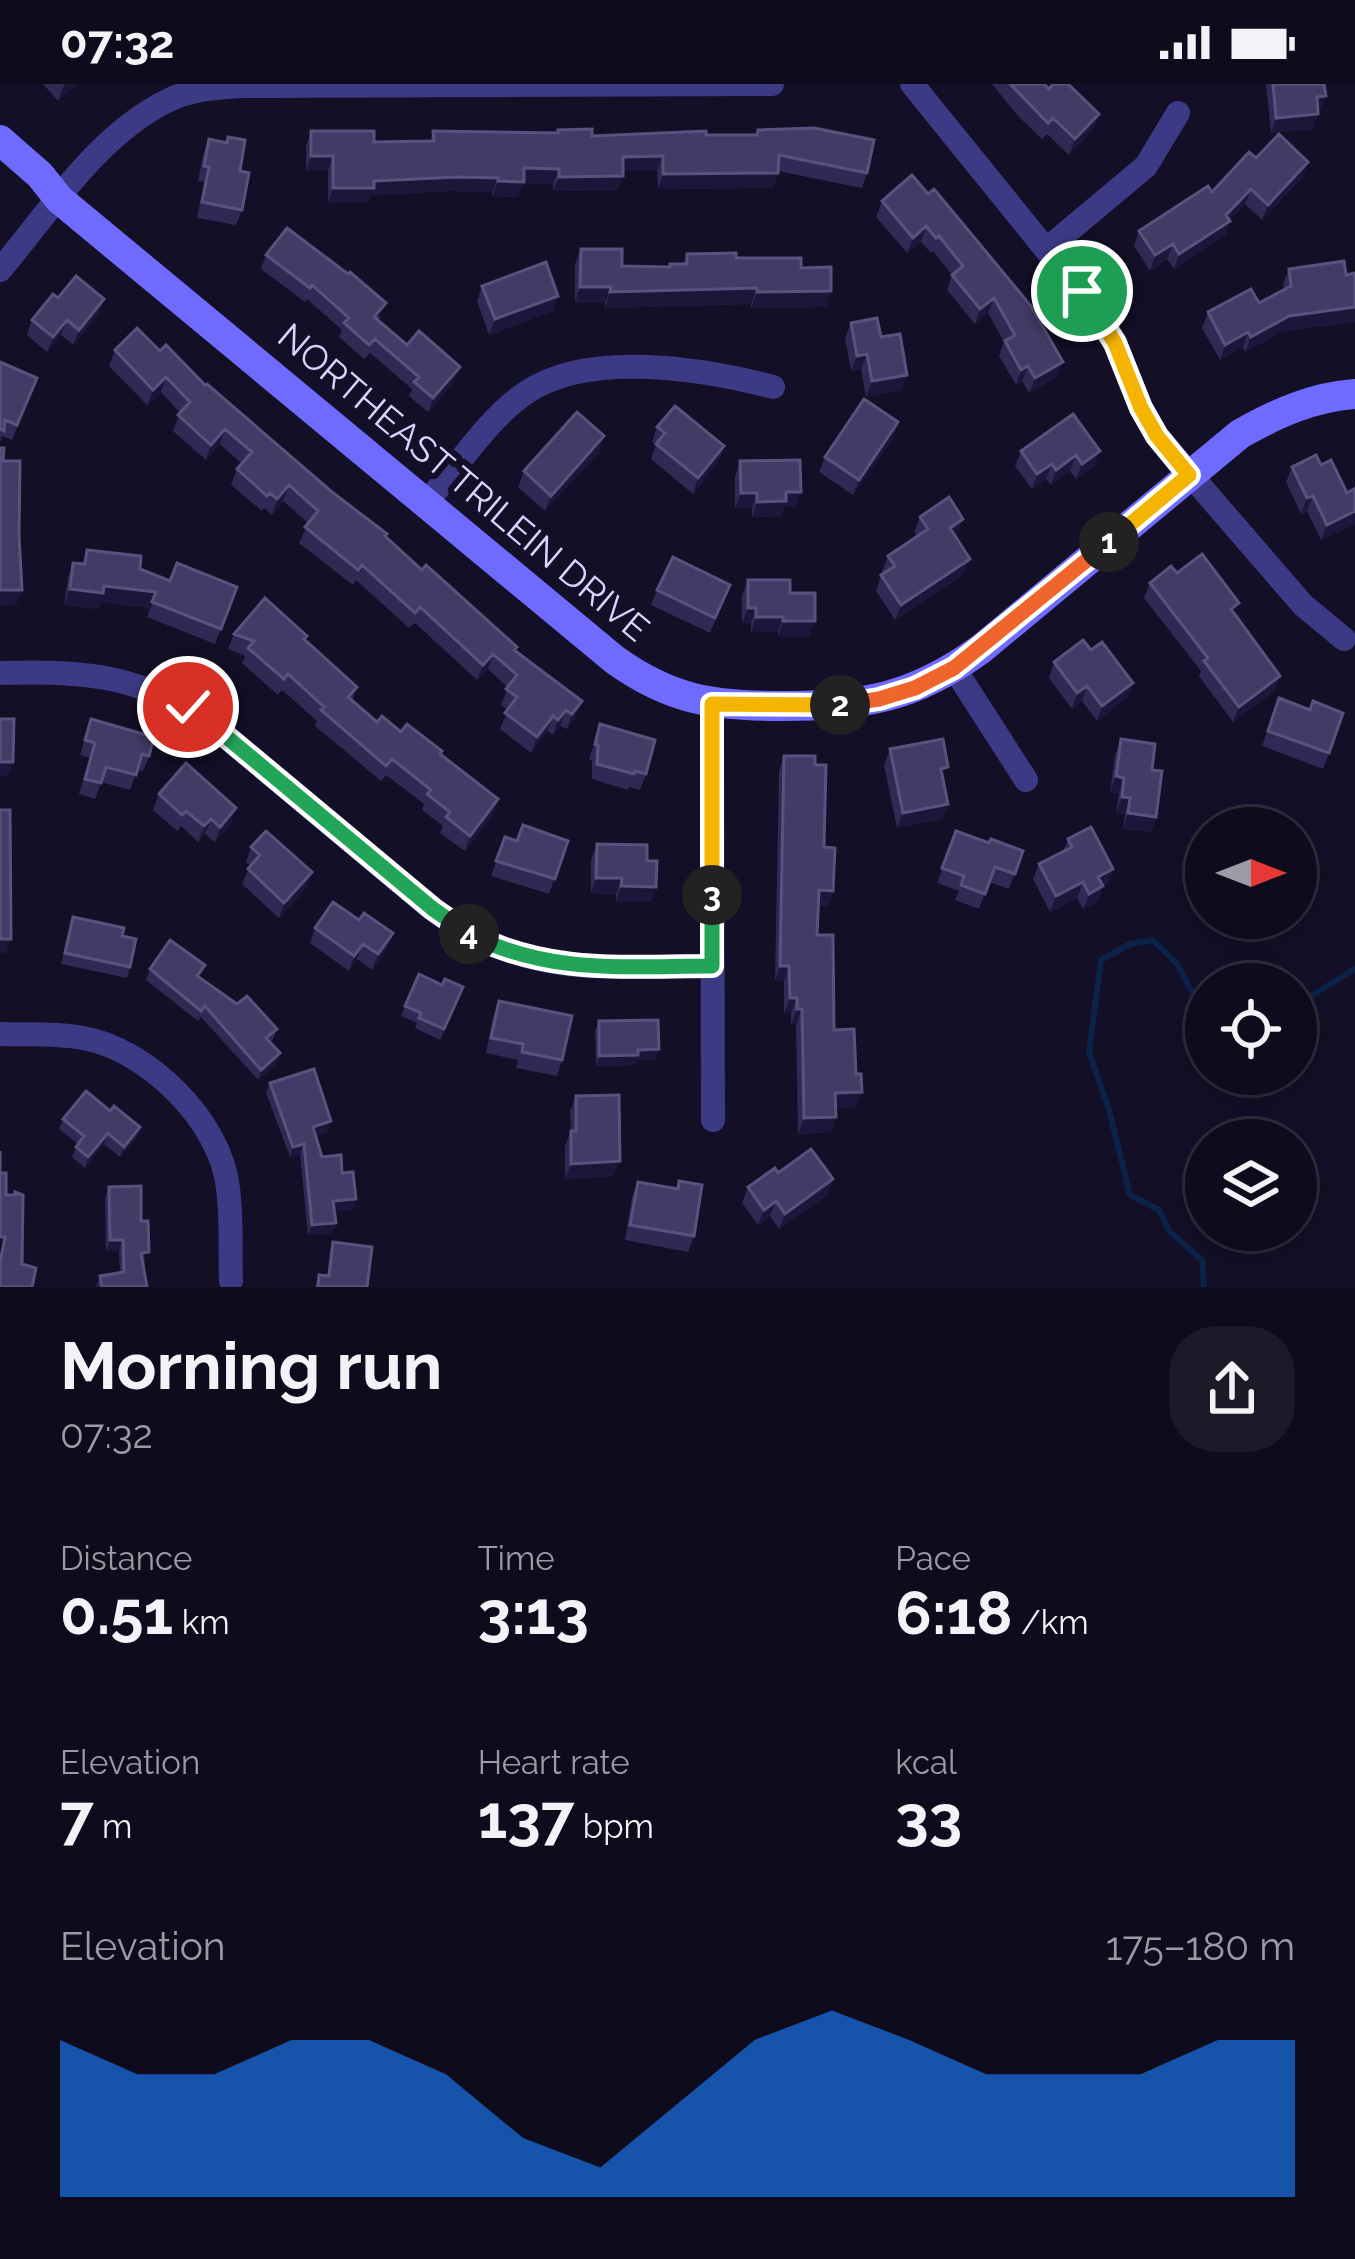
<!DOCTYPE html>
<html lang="en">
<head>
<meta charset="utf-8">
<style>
  body { margin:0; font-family:Raleway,sans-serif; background:#1c1929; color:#f1f3f6; height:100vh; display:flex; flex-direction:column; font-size:45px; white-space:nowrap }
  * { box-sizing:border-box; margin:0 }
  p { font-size:39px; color:#9b9ba3 }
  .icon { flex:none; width:66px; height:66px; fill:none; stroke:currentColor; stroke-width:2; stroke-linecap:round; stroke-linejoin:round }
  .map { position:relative; height:1203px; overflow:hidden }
  .sheet { display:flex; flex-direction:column; background:#0e0b1c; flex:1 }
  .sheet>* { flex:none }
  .needle { width:78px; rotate:90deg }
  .fabs { position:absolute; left:1185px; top:723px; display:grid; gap:24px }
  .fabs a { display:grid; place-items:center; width:132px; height:132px; border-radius:50%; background:#0e0b1c; box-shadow:0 6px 18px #0003,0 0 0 3px #2e2b3b; font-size:60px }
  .pin { position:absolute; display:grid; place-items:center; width:102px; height:102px; color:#fff; margin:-51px; border:6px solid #fff; border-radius:50%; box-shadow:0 3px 12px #0007 }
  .km { position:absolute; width:60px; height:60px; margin:-30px; border-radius:50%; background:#222; color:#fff; font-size:33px; line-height:60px; text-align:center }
  .round { display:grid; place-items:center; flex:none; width:126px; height:126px; border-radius:48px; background:#1c1929 }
  .headline { display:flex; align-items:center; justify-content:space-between; height:204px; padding:0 60px }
  h1 { font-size:66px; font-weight:700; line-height:90px }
  .figures { display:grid; grid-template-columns:repeat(3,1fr); gap:18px; height:204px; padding:12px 60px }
  .figures div { display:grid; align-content:center }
  .figures b { font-size:60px; font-weight:700 }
  .figures small { font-size:33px; font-weight:400 }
  .figures p { font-size:33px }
  .chart { height:336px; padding:24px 60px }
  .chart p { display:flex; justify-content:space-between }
  .chart svg { width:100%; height:216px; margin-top:12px; fill:#1a73e8; opacity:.7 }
  .status { display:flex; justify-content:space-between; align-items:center; height:84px; padding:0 60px; background:#0e0b1c; direction:ltr }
  .status svg { height:33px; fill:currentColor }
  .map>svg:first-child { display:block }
</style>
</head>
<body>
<div class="status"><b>07:32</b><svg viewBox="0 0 49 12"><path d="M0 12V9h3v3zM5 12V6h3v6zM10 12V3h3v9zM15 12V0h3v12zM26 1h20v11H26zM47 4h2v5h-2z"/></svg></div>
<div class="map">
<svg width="1355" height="1203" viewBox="0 0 1355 1203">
  <rect width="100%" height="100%" fill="#130f26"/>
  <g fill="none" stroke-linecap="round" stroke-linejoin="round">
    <!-- stream -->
    <path stroke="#0c2248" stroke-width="6" d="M1296,921L1355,885
      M1204,1203L1202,1176L1169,1147L1159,1126L1130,1111L1109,1026L1089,968L1101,876L1130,860L1153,856L1178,881L1190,905L1206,920"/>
    <!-- street -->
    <path stroke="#3d3a85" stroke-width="24" d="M912,0L1099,231L1115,259L1141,324L1157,352L1303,521L1344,555
      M1047,165L1146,82L1178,29
      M0,186C50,127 98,50 169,16C191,5 217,4 241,2L772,0
      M427,418C457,383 489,333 527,308C590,266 704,285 773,303
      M954,584L1026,696
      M0,589C91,587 141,590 217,645L432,825C528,895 601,882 712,882
      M712,620L713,1036
      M0,950C27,951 56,949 83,954C148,965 221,1038 228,1104C232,1134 230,1166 231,1197"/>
    <!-- secondary -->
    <path stroke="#6f6bff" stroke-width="30" d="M0,56L40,91L59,115L615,576C671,616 713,622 781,622C863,622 912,615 981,565L1240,350C1277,329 1313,313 1355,310"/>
  </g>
  <!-- wall -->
  <path fill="#312854" d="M43,0H76L58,17Z
    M992,0H1044L1049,5L1099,30L1093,45L1069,71L1047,50L1042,55L1018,32Z
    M1266,0H1324L1320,28H1318L1313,45L1271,49Z
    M758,46L867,89L862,104L778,87L773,104L658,105L657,87H623L618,106L553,107V100L523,99L518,113L492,112V108L453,107L371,111L368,119H328V87H306V62L311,47L374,58L430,57L433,47L592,52L756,51Z
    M228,53L240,87L242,126L236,141L197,134L204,98L198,97L203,71L209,55L226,59Z
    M1256,74L1303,93L1262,136L1245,120L1230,136L1225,152L1174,185L1167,175L1150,187L1134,162L1139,147L1212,108Z
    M912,91L1057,294L1029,309L1022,297L1016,301L999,272L1004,258L988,229L975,240L947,206L952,191L933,167L931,169L921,158L907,169L876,133L882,117Z
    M581,165L622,182L669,183L683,180L687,170L736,174L801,184L831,207L826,223L751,224V220L605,224V219H575V180Z
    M266,171L381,233L378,236L407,261L455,297L428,328L409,312L412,305L370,269L364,275L339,253L342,246L307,215L305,218L261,185Z
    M1289,185L1346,191L1355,189V238L1283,247L1245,268L1243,263L1220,276L1202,244L1208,228L1259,219L1284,205L1283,200Z
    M482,202L553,227L489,251L477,217Z
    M58,214L99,230L73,261L61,251L47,268L27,251L32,236Z
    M851,239L881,253L907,291L901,306L866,313L861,285L851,287L845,254Z
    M115,266L160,267L205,301L386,453L516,567L576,633L567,645L560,642L553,651L547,647L531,669L500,645L508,626L501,621L508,604L488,585L477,596L415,539L409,544L356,496L353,501L299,459L308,439L283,417L272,431L264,424L262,427L231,401L237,385L242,380L220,360L206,376L173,347L180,329L161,308L147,321L109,282Z
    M0,278L37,294L12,356L2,352L0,359Z
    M1073,330L1094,382L1076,395L1070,387L1051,401L1046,395L1032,405L1015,382L1021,367Z
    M898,338L893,354L853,411L819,388L825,373Z
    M657,343L724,362L718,378L693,410L651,375L656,361L652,358Z
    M604,352L599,368L545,427L518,403L524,387Z
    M740,377L796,423H784L781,432L752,433V424H735V393Z
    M1321,381L1347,409L1355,408V440L1321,456L1307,427L1301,430L1286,398L1292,383Z
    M920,433L958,451L955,452L964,490L895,536L876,507L881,491L884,490L882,487L888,472L917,452L914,448Z
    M87,466L170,497L237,503L215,560L147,533L150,524L100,518L98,525L64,521L68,494L73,479L82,480Z
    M1177,489L1235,530L1280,592L1274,607L1233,638L1199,592L1201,587L1144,514L1150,499Z
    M748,496L790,509L809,553H778V548H751V539H742V511Z
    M730,501L710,549L651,521L657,506Z
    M234,550L307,552L305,556L357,603L352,617L377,638L401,648L441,670L498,715L493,730L465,767L440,749L443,742L422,726L424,720L386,691L381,697L315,642L317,637L282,606L278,611L242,579L245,572L228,565Z
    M1091,566L1133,599L1127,614L1097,637L1082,617L1072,625L1049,594L1054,578Z
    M1279,614L1310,626L1343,629L1323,685L1262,662Z
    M91,635L149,672L143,687L137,686L130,706L101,698L95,715L79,710L90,674L80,671Z
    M600,640L646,690L640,706L629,703L628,706L592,695V676H589Z
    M1121,655L1152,686L1156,733L1151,748L1123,745L1125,730L1116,729L1119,709L1110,708L1115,671Z
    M890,665L943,697L948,720L942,735L897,744L884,681Z
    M784,672L824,763L833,807L828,822H818L817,851L834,946L856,1023L836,1024V1033L831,1048L798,1050L796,941H791V929H784V897H775L779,687Z
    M159,710L231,740L215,758L205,750L198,758L181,742L177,747L153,726Z
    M956,747L989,759L1023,767L1009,805L989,798L979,825L955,816L959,807L937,799Z
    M505,753L517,757H568L549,810L491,792Z
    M1068,755L1113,785L1108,800L1103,802L1098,818L1083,825L1077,814L1050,828L1033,795L1039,780L1063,767Z
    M597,760L647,777L656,803L651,818H616V810L591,809V775Z
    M251,763L312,788L306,804L279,834L242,800L250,782L246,778Z
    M73,833L122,852L130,883L127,894L61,880Z
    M359,836L393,849L387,865L372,886L357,875L349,887L310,859L315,844Z
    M150,885L199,893L277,945L273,955L270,958L280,969L276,980L258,996L201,933L198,937L146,896Z
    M442,901L463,903L440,956L415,944L417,939L401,932L405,922Z
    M499,917L562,976L557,992L516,984L518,976L486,969L493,933Z
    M599,937L655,976H636L635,981L596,982L595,947Z
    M270,999L331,1037L327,1048L315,1052L322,1073L356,1115L353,1125L334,1127L336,1139L332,1149L308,1151L300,1070L290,1073L266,1009Z
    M576,1012L614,1092L565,1095V1062L571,1047L570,1027Z
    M110,1027L140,1043L137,1053L120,1073L104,1060L85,1084L72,1073L78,1060L59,1045L63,1035Z
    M778,1089L828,1111L779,1145L770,1132L758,1141L742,1119L748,1103Z
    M679,1097L694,1152L688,1168L625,1156L632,1113L638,1098L677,1105Z
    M109,1103L141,1137L145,1179H143L147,1203H96L100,1192L120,1189L119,1167H106L105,1113Z
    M333,1158L367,1203H315L319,1191L327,1192L330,1168Z"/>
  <!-- shaded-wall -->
  <path fill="#1d163a" d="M65,0H76L58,17L64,1Z
    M1326,12L1320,28H1311L1317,13Z
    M1099,30L1093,45L1069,71L1075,55Z
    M1318,30L1313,45L1271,49L1276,34Z
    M311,72H333L328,87H306Z
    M663,72L657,87H617L623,73Z
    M1308,78L1303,93L1262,136L1268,121Z
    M524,84L559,85L553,100L523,99L518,113L492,112L498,97Z
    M778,89L773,104L658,105L663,90Z
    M623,92L618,106L553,107L559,93Z
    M458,93L498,94L492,108L453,107L371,111L368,119H328L333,104L374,97Z
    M1251,105L1245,120L1229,138L1230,137L1225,152L1174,185L1179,170L1226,131Z
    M926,142L921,158L907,169L913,154Z
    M1173,160L1167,175L1150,187L1155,171Z
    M580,203H611L605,219H575Z
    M757,204L751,220L605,224L610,208Z
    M831,207L826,223L751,224L757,208Z
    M558,212L553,227L489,251L495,235Z
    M994,214L988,229L975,240L980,225Z
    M104,215L99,230L73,261L79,246Z
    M1355,223V238L1283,247L1245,268L1251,253L1289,232Z
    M67,236L61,251L47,268L53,253Z
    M1248,248L1243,263L1220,276L1225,261Z
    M867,270L861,285L851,287L857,272Z
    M1063,278L1057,294L1029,309L1035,294Z
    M1028,282L1022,297L1016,301L1021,286Z
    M460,283L455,297L428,328L433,314Z
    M907,291L901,306L866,313L872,297Z
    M166,293L161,308L147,321L153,306Z
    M898,338L893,354L853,411L859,396Z
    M225,345L220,360L206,376L211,361Z
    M604,352L599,368L545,427L551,412Z
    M724,362L718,378L693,410L698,394Z
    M1100,367L1094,382L1076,395L1082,380Z
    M1076,371L1070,387L1051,401L1056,386Z
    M1052,380L1046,395L1032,405L1037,390Z
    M289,401L283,417L272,431L277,415Z
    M786,408H801L796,423H784L781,432L752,433L757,418Z
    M741,409H757L752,424H735Z
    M1313,412L1307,427L1301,430L1307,414Z
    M1355,427V440L1321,456L1327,441Z
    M963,435L958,451L944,460L950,444Z
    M970,475L964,490L895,536L901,521Z
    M104,502L156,508L151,524L100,518L98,525L64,521L70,505Z
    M0,506H22L16,521L0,522Z
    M748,524H756L751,539H742Z
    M756,533H783L778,548H751Z
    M783,537H815L809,553H778Z
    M493,570L488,585L477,596L483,581Z
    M1280,592L1274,607L1233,638L1239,623Z
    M1133,599L1127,614L1097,637L1102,622Z
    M1087,602L1082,617L1072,625L1077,609Z
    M582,617L576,633L567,645L572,630Z
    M566,626L560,642L553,651L558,636Z
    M553,632L547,647L531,669L537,653Z
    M0,678H13L8,692H0Z
    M1116,692L1124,694L1119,709L1110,708Z
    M1122,713L1130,714L1125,730L1116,729Z
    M498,715L493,730L465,767L470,752Z
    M948,720L942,735L897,744L903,729Z
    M236,724L231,740L215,758L220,743Z
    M1128,729L1156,733L1151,748L1123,745Z
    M211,735L205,750L198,758L204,742Z
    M1113,785L1108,800L1103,802L1098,818L1083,825L1098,793Z
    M312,788L306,804L279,834L284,819Z
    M596,794H622L616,810L591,809Z
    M1083,798L1077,814L1050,828L1056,812Z
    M621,802L656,803L651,818H616Z
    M819,806L833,807L828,822L813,821Z
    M393,849L387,865L372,886L378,870Z
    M0,855H11L6,869H0Z
    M363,860L357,875L349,887L354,872Z
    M780,882H789L784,897H775Z
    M790,914H797L791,929H784Z
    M797,925H802L796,941H791Z
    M659,965L655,976H636L635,981L596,982L599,972L638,966Z
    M280,969L276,980L258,996L261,986Z
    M862,1008L856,1023L830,1024L835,1009Z
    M836,1033L831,1048L798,1050L804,1034Z
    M331,1037L327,1048L309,1054L313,1043Z
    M140,1043L137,1053L120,1073L124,1063Z
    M108,1049L104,1060L85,1084L88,1073Z
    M304,1060L300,1070L290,1073L293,1063Z
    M620,1077L614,1092L565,1095L571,1080Z
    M833,1095L828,1111L779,1145L785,1130Z
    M356,1115L353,1125L329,1127L333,1117Z
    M776,1117L770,1132L758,1141L764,1126Z
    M336,1139L332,1149L308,1151L312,1141Z
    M110,1156H123L119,1167H106Z"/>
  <!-- building -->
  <path fill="#433a66" stroke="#5a527e" stroke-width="3" d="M1010,0H1044L1049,5L1053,0H1068L1099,30L1075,55L1053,34L1048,39Z
    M1273,0H1324L1326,12L1317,13L1318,30L1276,34Z
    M814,44L874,56L867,89L779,71L778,89L663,90V72L623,73V92L559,93V85L524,84V98L498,97V94L458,93L374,97V104H333V72H311V47H374V58L434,57L433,47L558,49V46L592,45V52L706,47V51H757L758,46Z
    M1279,50L1308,78L1268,121L1251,105L1226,131L1230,137L1179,170L1173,160L1155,171L1139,147L1208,102L1212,108L1249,68L1256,74Z
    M228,53L245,56L240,87L249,89L242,126L202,118L209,83L204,82L209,55L227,59Z
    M912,91L928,110L934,105L1031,222L1063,278L1035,294L1028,282L1021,286L1005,257L1015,251L994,214L980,225L952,191L963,182L939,152L936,154L926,142L913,154L882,117Z
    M287,144L348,190L350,188L386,219L374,233L407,261L419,247L460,283L433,314L414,298L419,293L375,255L369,261L344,239L349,234L312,201L310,204L266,171Z
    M581,165H622V182L670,183V180H687V170L736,169V174H801V184L831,183V207L757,208V204L610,208L611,203H580Z
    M1344,177L1346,191L1355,189V223L1289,232L1251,253L1248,248L1225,261L1208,228L1251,205L1259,219L1291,202L1289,185Z
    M546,178L558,212L495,235L482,202Z
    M76,192L104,215L79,246L67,236L53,253L32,236L53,210L58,214Z
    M877,234L881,253L900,250L907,291L872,297L867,270L857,272L851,239Z
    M137,244L160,267L166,261L205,301L207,300L332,408L387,450L385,452L422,486L426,481L517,563L514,566L582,617L572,630L566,626L558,636L553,632L537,653L505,629L517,613L506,605L517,591L493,570L483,581L420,523L415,529L362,481L358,486L305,443L318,427L289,401L277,415L270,409L267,412L237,385L252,368L225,345L211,361L178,331L190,318L166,293L153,306L115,266Z
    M0,278L37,294L17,341L5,336L4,347L0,345Z
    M864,315L898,338L859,396L825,373Z
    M675,322L724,362L698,394L656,360L665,349L657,343Z
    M577,328L604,352L551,412L524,387Z
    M1073,330L1100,367L1082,380L1076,371L1056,386L1052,380L1037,390L1021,367Z
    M0,364H4L3,377H20L19,451L22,506H0Z
    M1316,371L1321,381L1331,376L1347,409L1354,405L1355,408V427L1327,441L1313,412L1307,414L1292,383Z
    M800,376L801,408H786V417L757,418V409H741L740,377Z
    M949,413L963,435L950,444L970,475L901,521L881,491L895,482L888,472L928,445L920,433Z
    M87,466L141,472L140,485L170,497L177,479L237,503L221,545L152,518L156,508L104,502L103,509L70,505L73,479L85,480Z
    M1202,470L1239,519L1231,525L1280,592L1239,623L1204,577L1208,574L1150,499L1171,482L1177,489Z
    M673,473L730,501L715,534L657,506Z
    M748,496H790V509H815V537H783V533H756V524H748Z
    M265,514L307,552L304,555L357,603L348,613L377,638L382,632L401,648L407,640L442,667L440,670L498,715L470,752L446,733L450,728L427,710L431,706L392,675L386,682L321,626L324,623L288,590L284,595L248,564L254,557L234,550Z
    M1083,556L1091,566L1102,558L1133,599L1102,622L1087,602L1077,609L1054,578Z
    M1279,614L1310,626L1313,617L1343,629L1329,669L1268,647Z
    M0,635H14L13,678H0Z
    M91,635L154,653L149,672L142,670L136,691L106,683L101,699L85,695L95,659L85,656Z
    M600,640L655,656L646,690L635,687L634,690L597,680L598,661L595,660Z
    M943,655L948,683L941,685L948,720L903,729L890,665Z
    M1121,655L1155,660L1152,686L1162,687L1156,733L1128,729L1130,714L1122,713L1124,694L1116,692Z
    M784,672H815V681H826L824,763L835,764L833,807L819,806L817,851H833L834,946L854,945L856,990H861L862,1008L835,1009L836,1033L804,1034L802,925H797V914H790L789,882H780Z
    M186,679L236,724L220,743L211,735L204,742L186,727L182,731L159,710Z
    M0,726H10L11,855H0Z
    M523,741L568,757L555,795L496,777L505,753L517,757Z
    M1091,743L1113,785L1098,793L1103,802L1089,810L1083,798L1056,812L1039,780L1072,763L1068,755Z
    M266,747L312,788L284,819L248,785L260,771L251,763Z
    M956,747L989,759L991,755L1023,767L1015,790L995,783L985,810L961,801L964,792L942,784Z
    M597,760L647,761V777H657L656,803L621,802L622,794H596Z
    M333,818L359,836L364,829L393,849L378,870L363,860L354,872L315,844Z
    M73,833L124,844L122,852L136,855L130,883L65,869Z
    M170,856L205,881L197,892L237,920L247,912L277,945L266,954L280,969L261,986L205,922L201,927L150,885Z
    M419,890L442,901L445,895L463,903L444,945L419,934L421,929L405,922Z
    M499,917L572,932L562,976L522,968L523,960L491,954Z
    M658,936L659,965L638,966V971L599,972V937Z
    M314,985L331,1037L313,1043L322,1073L341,1071L342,1089L353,1088L356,1115L333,1117L336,1139L312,1141L304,1060L293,1063L270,999Z
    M86,1007L110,1027L114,1022L140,1043L124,1063L108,1049L88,1073L76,1063L84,1052L63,1035Z
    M619,1011L620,1077L571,1080V1047H576V1012Z
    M811,1065L833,1095L785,1130L776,1117L764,1126L748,1103L775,1084L778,1089Z
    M0,1067V1089H6V1111H15V1108L23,1111L22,1180L36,1184L32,1203H0V1179L5,1153H0Z
    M679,1097L702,1101L694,1152L630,1141L638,1098L678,1105Z
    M141,1102V1137H148L149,1168L141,1169L147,1203H102L100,1192L124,1188L123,1156H110L109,1103Z
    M333,1158L372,1163L367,1203H318L319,1191L329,1192Z"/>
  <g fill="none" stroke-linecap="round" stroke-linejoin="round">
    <defs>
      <path id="split-1" d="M1082,207L1115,259L1141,324L1157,352L1189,391L1109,458"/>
      <path id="split-2" d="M840,621L879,615L915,604L954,584L1109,458"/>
      <path id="split-3" d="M712,811V620L840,621"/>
      <path id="split-4" d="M469,850C550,891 625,882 712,882V811"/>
      <path id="split-5" d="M188,623L217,645L433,825L469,850"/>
    </defs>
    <!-- split-1 casing -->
    <use href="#split-1" stroke="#fff" stroke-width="24"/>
    <!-- split-2 casing -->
    <use href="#split-2" stroke="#fff" stroke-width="24"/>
    <!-- split-3 casing -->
    <use href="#split-3" stroke="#fff" stroke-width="24"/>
    <!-- split-4 casing -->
    <use href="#split-4" stroke="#fff" stroke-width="24"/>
    <!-- split-5 casing -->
    <use href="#split-5" stroke="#fff" stroke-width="24"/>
    <!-- split-1 -->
    <use href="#split-1" stroke="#f5b400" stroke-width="15"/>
    <!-- split-2 -->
    <use href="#split-2" stroke="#f0652b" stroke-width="15"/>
    <!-- split-3 -->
    <use href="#split-3" stroke="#f5b400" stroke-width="15"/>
    <!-- split-4 -->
    <use href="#split-4" stroke="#22a559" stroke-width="15"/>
    <!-- split-5 -->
    <use href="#split-5" stroke="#22a559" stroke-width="15"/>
  </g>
  <g text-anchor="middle" stroke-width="12" stroke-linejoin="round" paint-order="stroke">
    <!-- street labels -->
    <g font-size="36" fill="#d9d4ff" stroke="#130f26">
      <text transform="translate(464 398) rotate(40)" y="13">NORTHEAST TRILEIN DRIVE</text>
    </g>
  </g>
</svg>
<div class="fabs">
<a><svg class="needle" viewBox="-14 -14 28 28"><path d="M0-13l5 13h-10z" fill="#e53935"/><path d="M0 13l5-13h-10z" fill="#9b9ba3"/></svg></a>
<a><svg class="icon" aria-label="locate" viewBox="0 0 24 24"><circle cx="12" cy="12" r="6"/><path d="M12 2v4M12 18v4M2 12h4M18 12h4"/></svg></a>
<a><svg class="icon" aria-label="layers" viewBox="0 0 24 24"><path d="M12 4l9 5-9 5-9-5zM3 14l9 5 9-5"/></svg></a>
</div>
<div class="pin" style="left:1082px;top:207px;background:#1e9e55"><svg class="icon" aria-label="arrive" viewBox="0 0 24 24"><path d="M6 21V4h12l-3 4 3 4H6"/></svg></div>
<div class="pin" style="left:188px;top:623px;background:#d93025"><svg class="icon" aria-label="check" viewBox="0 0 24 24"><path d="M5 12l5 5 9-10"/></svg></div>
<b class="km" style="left:1109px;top:458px">1</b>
<b class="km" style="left:840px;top:621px">2</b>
<b class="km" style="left:712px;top:811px">3</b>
<b class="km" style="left:469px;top:850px">4</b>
</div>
<section class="sheet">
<div class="headline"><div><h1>Morning run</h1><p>07:32</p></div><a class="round"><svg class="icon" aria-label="share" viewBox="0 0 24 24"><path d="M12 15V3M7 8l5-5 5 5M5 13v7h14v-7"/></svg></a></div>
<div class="figures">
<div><p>Distance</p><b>0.51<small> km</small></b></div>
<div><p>Time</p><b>3:13</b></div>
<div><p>Pace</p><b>6:18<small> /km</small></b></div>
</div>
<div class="figures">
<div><p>Elevation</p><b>7<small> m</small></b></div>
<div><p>Heart rate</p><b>137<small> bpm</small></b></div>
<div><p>kcal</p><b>33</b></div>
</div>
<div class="chart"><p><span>Elevation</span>175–180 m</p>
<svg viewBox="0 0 160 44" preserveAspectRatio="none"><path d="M0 44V12L10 19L20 19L30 12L40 12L50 19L60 32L70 38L80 25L90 12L100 6L110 12L120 19L130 19L140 19L150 12L160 12V44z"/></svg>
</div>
</section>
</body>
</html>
